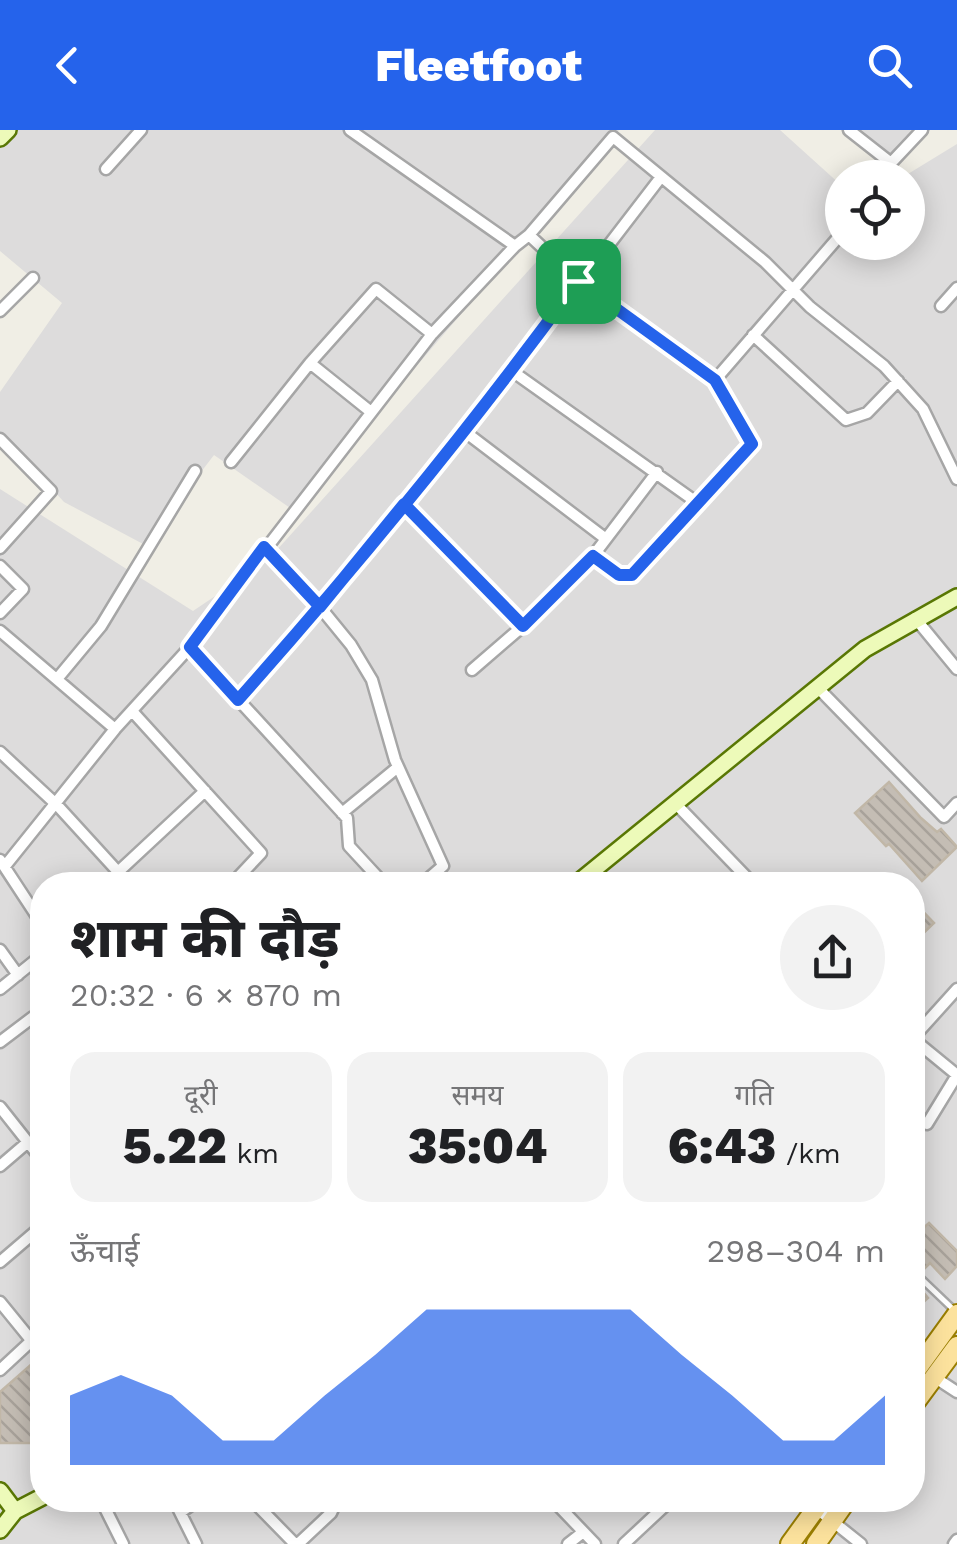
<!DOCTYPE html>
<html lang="hi">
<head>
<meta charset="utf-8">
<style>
  body { margin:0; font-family:"Work Sans","Noto Sans Devanagari",sans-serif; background:#f2f2f2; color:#202124; height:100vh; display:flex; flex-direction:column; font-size:38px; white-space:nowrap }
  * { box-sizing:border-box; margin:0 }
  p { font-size:32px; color:#757577 }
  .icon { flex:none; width:55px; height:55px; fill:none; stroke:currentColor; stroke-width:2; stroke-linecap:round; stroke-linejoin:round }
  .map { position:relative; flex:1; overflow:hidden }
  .details { position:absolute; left:30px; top:742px; width:895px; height:640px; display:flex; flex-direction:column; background:#fff; border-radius:40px; box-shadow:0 5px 25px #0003 }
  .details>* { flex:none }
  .controls { position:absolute; left:825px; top:30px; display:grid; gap:20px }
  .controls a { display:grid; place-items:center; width:100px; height:100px; border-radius:50%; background:#fff; box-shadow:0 5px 25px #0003; font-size:50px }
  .pin { position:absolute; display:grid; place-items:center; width:85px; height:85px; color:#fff; margin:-42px; border-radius:20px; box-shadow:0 5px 15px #0006 }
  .round { display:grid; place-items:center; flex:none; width:105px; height:105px; border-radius:52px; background:#f2f2f2 }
  .head { display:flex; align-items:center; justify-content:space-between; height:170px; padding:0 40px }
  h1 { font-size:55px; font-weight:800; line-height:75px }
  .figures { display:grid; grid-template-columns:repeat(3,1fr); gap:15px; height:170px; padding:10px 40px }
  .figures div { display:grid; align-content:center; border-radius:25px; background:#f2f2f2; text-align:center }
  .figures b { font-size:50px; font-weight:800 }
  .figures small { font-size:28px; font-weight:400 }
  .figures p { font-size:28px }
  .chart { height:280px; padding:20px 40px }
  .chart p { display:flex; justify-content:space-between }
  .chart svg { width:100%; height:180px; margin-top:10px; fill:#2563eb; opacity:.7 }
  header { display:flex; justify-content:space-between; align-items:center; height:130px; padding:0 40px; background:#2563eb; color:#fff; font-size:45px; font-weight:800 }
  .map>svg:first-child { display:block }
</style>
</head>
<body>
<header><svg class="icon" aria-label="back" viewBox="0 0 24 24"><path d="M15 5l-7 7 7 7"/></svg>Fleetfoot<svg class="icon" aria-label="search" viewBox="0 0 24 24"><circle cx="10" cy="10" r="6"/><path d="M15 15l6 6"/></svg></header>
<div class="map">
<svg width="957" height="1414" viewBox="0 0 957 1414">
  <defs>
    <pattern id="building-back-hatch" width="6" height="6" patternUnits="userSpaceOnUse" patternTransform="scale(2.5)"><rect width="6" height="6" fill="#c4bdb4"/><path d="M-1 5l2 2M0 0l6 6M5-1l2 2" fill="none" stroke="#a8a29a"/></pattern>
  </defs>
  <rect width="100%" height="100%" fill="#f0eee5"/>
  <!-- residential -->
  <path fill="#dddcdc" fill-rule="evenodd" d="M8,0H619L293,380L214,325L145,415L64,372L0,302V262L62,173L0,121V8Z
    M655,0H780L842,56V112H908V48L903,47L957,14V1414H0V359L193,481L267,431ZM42,755H912V1370H42Z
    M849,0H930L891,33Z"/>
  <!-- building -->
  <path fill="url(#building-back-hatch)" stroke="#c1b7a7" stroke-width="2.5" d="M889,652L921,688L937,702L941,699L957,717L922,751L889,714L886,716L855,683Z
    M912,770L934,793L912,814Z
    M929,1093L957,1121V1136L945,1149L930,1133L922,1141L912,1134V1108Z
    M912,1149L928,1168L917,1178L912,1173Z
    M42,1225V1307L35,1313H0V1262Z"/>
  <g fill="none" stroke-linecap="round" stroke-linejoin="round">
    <defs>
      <path id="lane" d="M912,1140L955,1181"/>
      <path id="street" d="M350,0L515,116L529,105L613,7L765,132L810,177L884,236L923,279L957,349
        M849,0L891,33
        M106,39L141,0
        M881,48L891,33L922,0
        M529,105L578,151L715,250L842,103
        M941,176L957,158
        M0,181L33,148
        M753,205L846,290L867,283L898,251
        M512,241L699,374
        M371,282L310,233L376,159L432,204
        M464,301L606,409
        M0,309L51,361L0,418
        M231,332L310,233
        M404,374L523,496
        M264,417L320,477L351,515L372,550L395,630L443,736L421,755
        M593,426L619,445H632L752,314L715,250
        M0,436L23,459L0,483
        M915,488L957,539
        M0,501L115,599
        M190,517L347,688L349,716L385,755
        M472,540L523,496L593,426L657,342
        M57,549L101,496L195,341
        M818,558L944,687L957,673
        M238,569L320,477L512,241L661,47
        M132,581L261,723L231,755
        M0,622L57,675L130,755
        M675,673L754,755
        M342,683L398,637
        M0,730L42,794
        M5,736L115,599L190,517L432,204L515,116
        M592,741L605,755
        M118,742L205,661
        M0,820L18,845
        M0,859L42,825
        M912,908L957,945
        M912,909L957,859
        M0,912L33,887
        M0,977L42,1030
        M927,994L957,945
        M0,1036L28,1012
        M0,1132L42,1096
        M0,1172L31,1210
        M0,1240L42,1201
        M934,1247L957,1262
        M101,1370L123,1414
        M174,1370L196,1414
        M252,1370L295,1414
        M553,1370L595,1414
        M816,1378L861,1414
        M181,1382L198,1370
        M298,1414L331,1383L337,1370
        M568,1414L582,1403
        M624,1414L671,1370
        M954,1414L957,1410"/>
      <path id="secondary" d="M0,8L8,0
        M575,755L865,519L957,467
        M0,1361L15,1381
        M0,1400L15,1381L42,1367"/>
      <path id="primary" d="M912,1246L957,1184
        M912,1277L957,1216
        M790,1414L822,1370
        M816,1414L847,1370"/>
    </defs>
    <!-- lane casing -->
    <use href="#lane" stroke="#a6a6a6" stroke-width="10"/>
    <!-- street casing -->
    <use href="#street" stroke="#a6a6a6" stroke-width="15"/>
    <!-- secondary casing -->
    <use href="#secondary" stroke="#597704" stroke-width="20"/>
    <!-- primary casing -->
    <use href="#primary" stroke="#9a7e00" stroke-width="22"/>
    <!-- lane -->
    <use href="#lane" stroke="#fff" stroke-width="5"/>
    <!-- street -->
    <use href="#street" stroke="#fff" stroke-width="10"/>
    <!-- secondary -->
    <use href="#secondary" stroke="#edfab9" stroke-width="15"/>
    <!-- primary -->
    <use href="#primary" stroke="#fce29d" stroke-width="18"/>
  </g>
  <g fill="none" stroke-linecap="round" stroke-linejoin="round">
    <defs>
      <path id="route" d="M578,151C472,296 358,435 238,570L190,517L264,417L320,477L404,374L523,496L593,426L619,445H632L752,314L715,250L578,151"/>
    </defs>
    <!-- route casing -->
    <use href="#route" stroke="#fff" stroke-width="20"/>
    <!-- route -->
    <use href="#route" stroke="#2563eb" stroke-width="12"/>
  </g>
</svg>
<div class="controls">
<a><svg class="icon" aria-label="locate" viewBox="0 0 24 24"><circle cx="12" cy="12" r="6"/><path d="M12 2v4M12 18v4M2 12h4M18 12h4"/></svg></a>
</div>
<div class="pin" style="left:578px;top:151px;background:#1e9e55"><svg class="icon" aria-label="arrive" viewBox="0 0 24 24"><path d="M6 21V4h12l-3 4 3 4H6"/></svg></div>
<section class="details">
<div class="head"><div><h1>शाम की दौड़</h1><p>20:32 · 6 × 870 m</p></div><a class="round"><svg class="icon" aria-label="share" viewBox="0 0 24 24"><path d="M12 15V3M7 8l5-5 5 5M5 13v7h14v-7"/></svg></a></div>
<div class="figures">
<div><p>दूरी</p><b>5.22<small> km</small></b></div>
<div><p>समय</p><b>35:04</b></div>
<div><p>गति</p><b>6:43<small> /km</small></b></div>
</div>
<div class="chart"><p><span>ऊँचाई</span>298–304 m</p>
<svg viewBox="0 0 160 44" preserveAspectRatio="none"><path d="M0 44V27L10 22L20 27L30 38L40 38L50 27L60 17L70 6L80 6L90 6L100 6L110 6L120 17L130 27L140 38L150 38L160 27V44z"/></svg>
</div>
</section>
</div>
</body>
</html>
